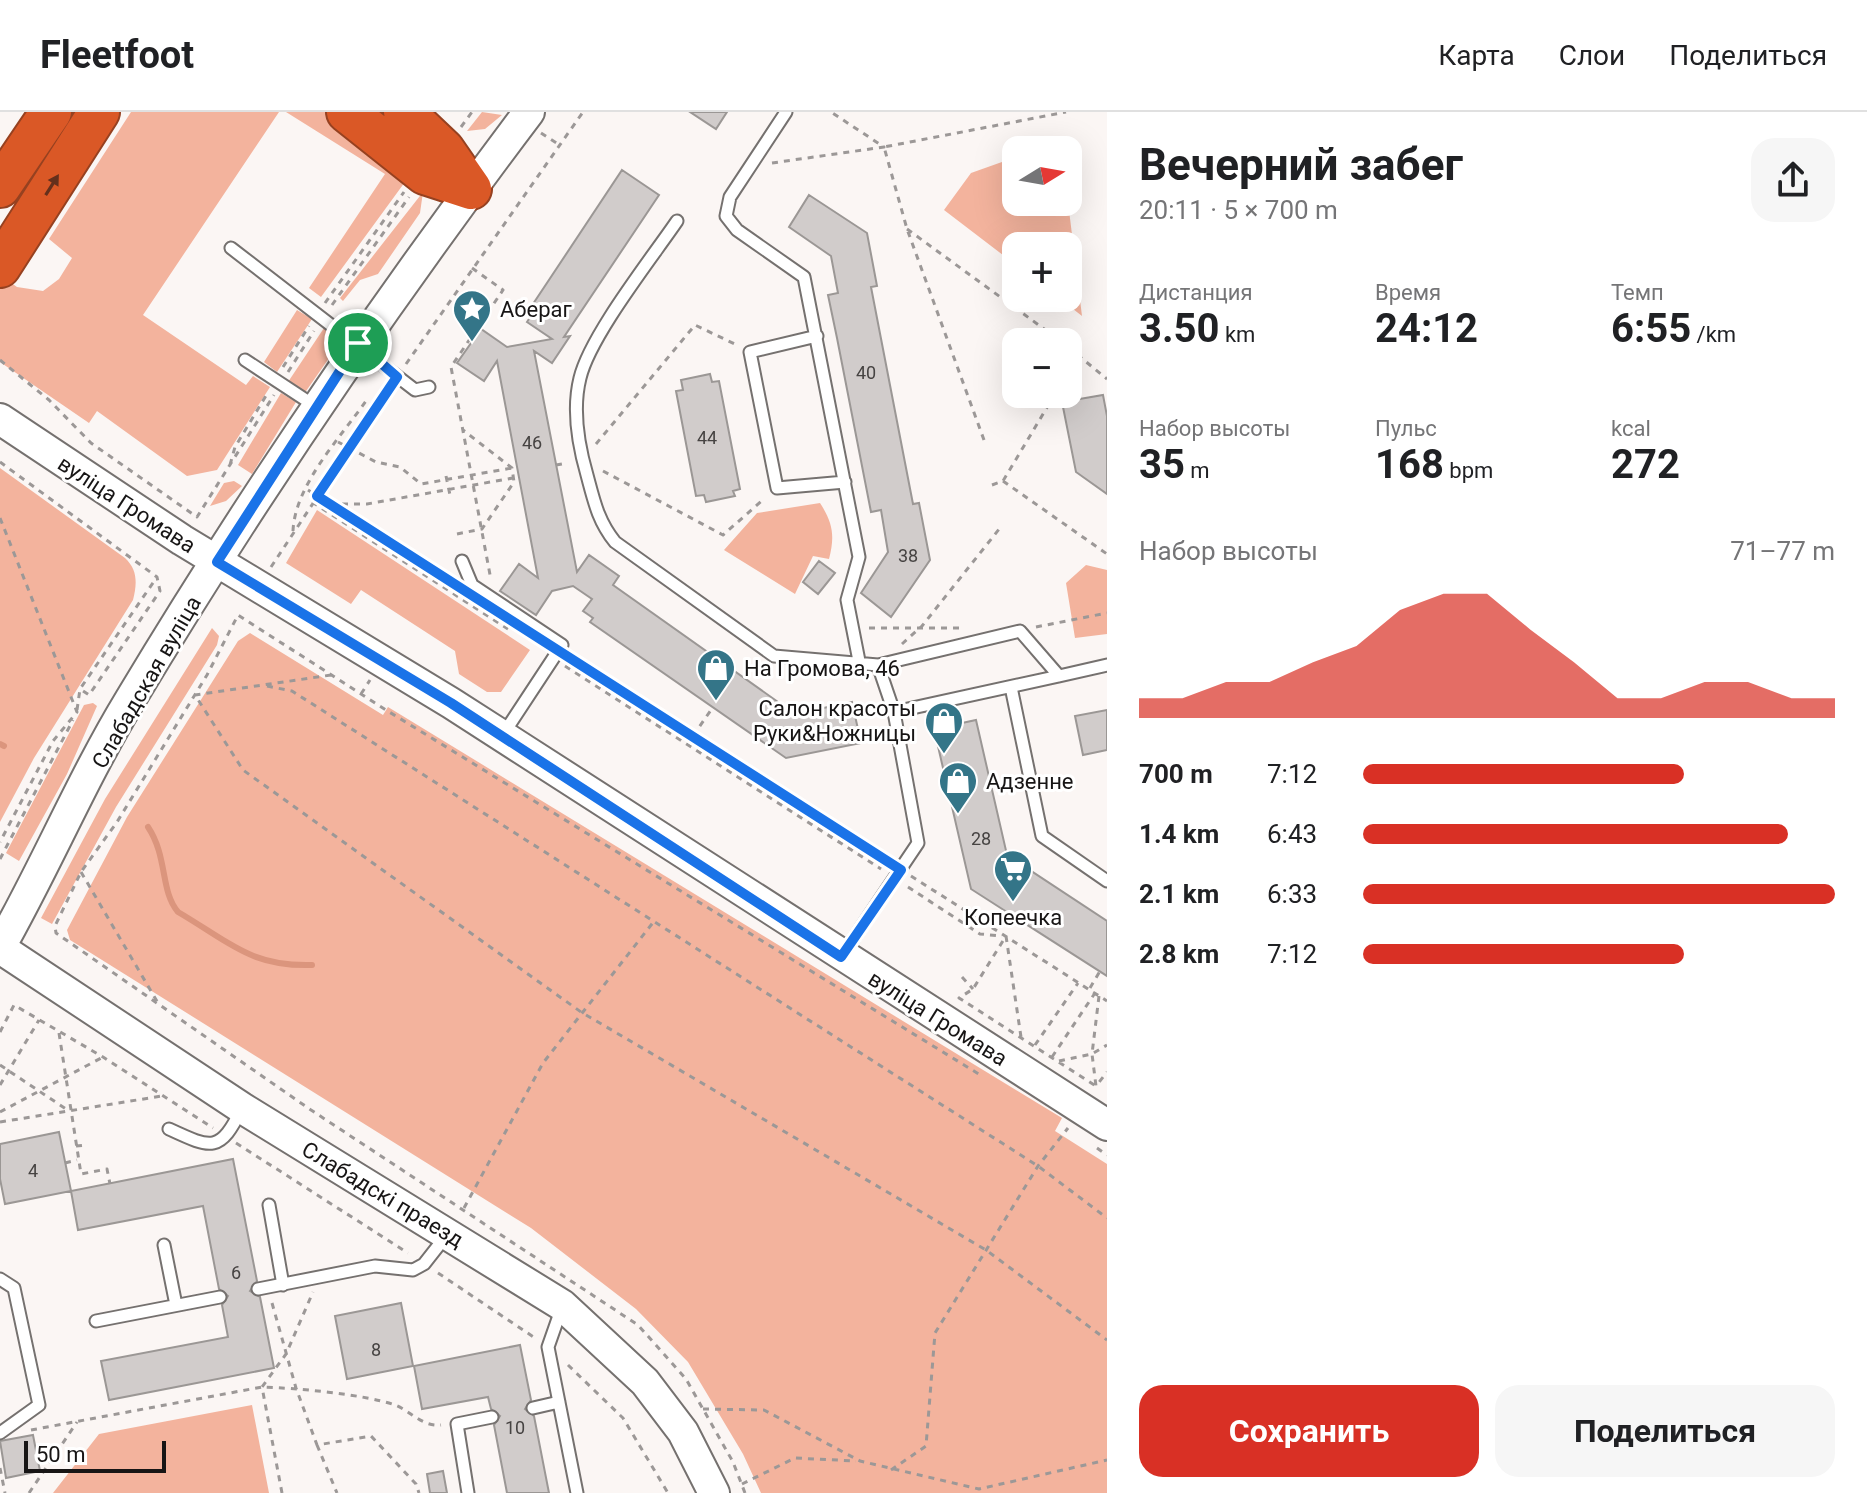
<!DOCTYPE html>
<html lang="ru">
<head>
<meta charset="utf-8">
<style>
  body { margin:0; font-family:Roboto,sans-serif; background:#f6f6f6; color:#202124; height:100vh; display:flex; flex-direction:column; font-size:30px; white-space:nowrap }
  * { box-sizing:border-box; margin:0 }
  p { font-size:26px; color:#757577 }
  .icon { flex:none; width:44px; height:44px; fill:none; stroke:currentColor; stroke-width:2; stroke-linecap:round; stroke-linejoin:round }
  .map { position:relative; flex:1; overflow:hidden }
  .side { display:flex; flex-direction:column; background:#fff; width:760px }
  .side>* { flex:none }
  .needle { width:52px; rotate:79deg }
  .tools { position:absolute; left:1002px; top:24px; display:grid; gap:16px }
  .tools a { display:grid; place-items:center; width:80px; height:80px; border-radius:16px; background:#fff; box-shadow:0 8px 32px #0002; font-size:40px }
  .scale { position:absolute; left:24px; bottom:20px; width:142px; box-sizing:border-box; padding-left:8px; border:4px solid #171515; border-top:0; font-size:22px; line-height:28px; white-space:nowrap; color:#171515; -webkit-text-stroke:6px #fff; paint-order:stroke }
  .pin { position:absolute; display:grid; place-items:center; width:68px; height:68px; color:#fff; margin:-34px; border:4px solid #fff; border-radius:50%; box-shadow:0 2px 8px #0007 }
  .round { display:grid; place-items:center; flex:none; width:84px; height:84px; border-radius:24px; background:#f6f6f6 }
  .head { display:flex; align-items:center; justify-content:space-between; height:136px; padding:0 32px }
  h1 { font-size:44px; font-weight:700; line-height:60px }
  .metrics { display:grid; grid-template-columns:repeat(3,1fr); gap:12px; height:136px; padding:8px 32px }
  .metrics div { display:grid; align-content:center }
  .metrics b { font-size:40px; font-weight:700 }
  .metrics small { font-size:22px; font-weight:400 }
  .metrics p { font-size:22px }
  .chart { height:224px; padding:16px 32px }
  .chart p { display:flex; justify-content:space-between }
  .chart svg { width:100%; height:144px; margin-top:8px; fill:#d93025; opacity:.7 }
  .primary-button { display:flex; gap:16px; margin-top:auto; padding:16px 32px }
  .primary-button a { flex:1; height:92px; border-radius:24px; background:#d93025; color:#fff; font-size:32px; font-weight:700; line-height:92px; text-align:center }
  .primary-button a+a { background:#f6f6f6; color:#202124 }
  ul { padding:0 32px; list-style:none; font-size:26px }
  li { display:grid; grid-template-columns:128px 96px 1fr; align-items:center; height:60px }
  li i { height:20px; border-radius:10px; background:#d93025 }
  header { display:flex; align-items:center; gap:48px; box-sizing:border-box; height:112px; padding:0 40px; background:#fff; border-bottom:2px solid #e0e0e0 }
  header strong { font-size:38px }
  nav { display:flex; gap:44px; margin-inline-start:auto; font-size:28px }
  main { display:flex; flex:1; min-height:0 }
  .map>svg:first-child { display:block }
</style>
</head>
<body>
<header>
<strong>Fleetfoot</strong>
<nav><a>Карта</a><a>Слои</a><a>Поделиться</a></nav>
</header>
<main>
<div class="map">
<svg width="1107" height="1381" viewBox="0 0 1107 1381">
  <rect width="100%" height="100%" fill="#fbf6f4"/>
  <!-- green -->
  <path fill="#f3b39d" d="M131,0H279L143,203L246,273L253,264L270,275L217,358L187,364L97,299L89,311L0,250V163L17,175L43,179L59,167L72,146L49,127Z
    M286,0H337L413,59L321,185L309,176L385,62Z
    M482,0L502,3L485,17L467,19Z
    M1016,45V90H1068L1082,204L1059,186H1068V134H1016V153L944,98L971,61Z
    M423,80L420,101L378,162L360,168L343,189L340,186Z
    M297,198L312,207L277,260L264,250Z
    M326,213L334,239L304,282L288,270Z
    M281,281L296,290L252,362L238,353Z
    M0,356L125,446C138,458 137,472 133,488L34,646L0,710Z
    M234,369L242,374L226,389L210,394L224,371Z
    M820,391C833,411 835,424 829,447L813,444L795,482L724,438L757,401Z
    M317,398L530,538L501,580H487L459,562L455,539L361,478L351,492L286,451Z
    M1086,453L1107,458V522L1075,526L1066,471Z
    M212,516L219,524L217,533L116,695L52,812L41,806L105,687Z
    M250,521L383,603L388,595L1062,1006L1055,1019L1107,1052V1381H761L743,1342L688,1250L636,1197L531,1116L70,828L67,818L127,705L238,529Z
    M93,591L97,594L67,662L19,749L6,741L84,593Z
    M252,1293L269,1381H53L99,1322Z"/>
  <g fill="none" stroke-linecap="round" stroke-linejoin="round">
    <!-- stream -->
    <path stroke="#db957d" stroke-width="6" d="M0,632L4,634
      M148,715C168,745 160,779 178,800C228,829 250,855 312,853"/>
  </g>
  <!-- building -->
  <path fill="#d1cccb" stroke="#9b9795" stroke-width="2" d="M690,0H727L716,17Z
    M622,58L659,83L564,225L570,224L552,251L534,239L577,460L589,443L619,464L613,473L795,602L852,590L861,631L786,646L590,510L593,506L583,499L592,487L573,474L552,479L536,503L500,479L519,452L538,466L497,249L484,269L457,251L481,217L507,235L552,227L527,210L531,204L527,201Z
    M809,83L867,121L877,174L871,175L913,392L919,391L930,448L891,505L861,481L888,440L881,398L871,400L837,226L828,183L838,181L831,144L789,115Z
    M710,262L712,270L719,269L740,377L733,379L735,384L706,390L704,383L696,384L676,279L683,278L681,268Z
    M1103,283L1107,304V382L1076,360L1062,290Z
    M819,449L835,461L818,482L803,470Z
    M1107,598V638L1083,643L1075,604Z
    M976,608L1007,743L1107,809V864L971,777L934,617Z
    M59,1020L71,1079L5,1092L0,1067V1032Z
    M233,1047L257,1169L250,1179L260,1185L274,1256L109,1288L101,1249L228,1225L222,1193L228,1184L219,1177L203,1094L78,1118L71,1079Z
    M401,1191L413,1254L347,1267L335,1204Z
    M520,1233L531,1288L525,1297L534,1304L549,1381H507L494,1313L500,1304L491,1297L488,1285L422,1297L414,1254Z
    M33,1323L40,1359L6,1366L0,1329Z
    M443,1359L447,1381H430L427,1362Z"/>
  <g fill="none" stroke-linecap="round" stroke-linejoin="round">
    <defs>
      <path id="lane" d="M786,0L730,85L726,104L737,118L804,165L859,445L847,488L860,554
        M677,109C651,147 590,224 580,266C572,298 578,332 587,363C594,389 598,409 615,430L774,544L878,553L1020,519L1059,564L1107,553
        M231,136L415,278L429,275
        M817,224L750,240L777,376L845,370
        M245,248L315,294
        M462,449L472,473L562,533L502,624
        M1011,575L1042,724L1107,769
        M894,600L1059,564
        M844,841L918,731L894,600L878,553
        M169,1017C212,1037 220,1041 242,996
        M269,1093L283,1173
        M164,1133L176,1193
        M0,1167L14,1176L39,1293L0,1321
        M258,1177L375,1154L413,1158L424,1152L446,1124
        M562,1195L548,1235L577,1381
        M96,1209L220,1185
        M533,1296L559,1290
        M468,1381L457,1312L492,1305"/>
      <path id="secondary" d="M0,307L182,428L451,591L1107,1013
        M0,835C46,754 82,667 130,588C252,385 386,189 529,0
        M0,836L242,996L562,1193L645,1270L683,1320L714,1381"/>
      <path id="highway" d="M347,0L425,62L471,77
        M404,0L444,38L471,77
        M0,75L51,0
        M0,155L99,0"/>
    </defs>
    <!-- lane casing -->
    <use href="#lane" stroke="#75716f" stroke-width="15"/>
    <!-- secondary casing -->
    <use href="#secondary" stroke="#75716f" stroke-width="34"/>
    <!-- highway casing -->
    <use href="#highway" stroke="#964120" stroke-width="44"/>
    <!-- path -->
    <path stroke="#9c9897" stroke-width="3" stroke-dasharray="6 6" stroke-linecap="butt" d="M461,15L472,0
      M541,21L558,32
      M772,51L884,35L831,0
      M907,117L1062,230
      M472,156L503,178L451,255L491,468
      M325,191L404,80
      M332,193L409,85
      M1068,235L1107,267
      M0,248L49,288L91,331L197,405L274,283
      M406,252L583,0
      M283,255L309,214
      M288,260L314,219
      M1068,262L1079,245
      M984,328L907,117L884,35L1066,0
      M338,330L376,350L400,355L421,372L512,356
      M596,332L695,213L739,234
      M0,350L157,465L160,479L89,583L80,577
      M230,353L235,335L267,282
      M556,353L567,351
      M603,359L723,423L765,386
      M446,364L450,383
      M1003,369L1107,442
      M992,373L1003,369L1055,282
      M308,378L454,471
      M312,390L508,517
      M330,392H367L513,366
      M0,406L77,600L53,629L0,730
      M293,419C295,373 340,326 366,289L376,295
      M457,422L482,417L514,370L512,356L463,318
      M271,455L388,278
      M1036,515L1107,501
      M869,516H961
      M902,532L922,514L1000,416
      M571,546L888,749
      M565,554L881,757
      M331,563L195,583L243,658L581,900L986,1138L1107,1228
      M267,574L292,579L1038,1054L1107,1106
      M361,582L370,568
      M77,598L80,577L157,465
      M693,624L713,595
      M0,747L73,608
      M81,760L158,891
      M911,764L1107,889
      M908,775L980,822L1002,824
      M962,865L973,877
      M1090,876L1100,859
      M1099,884L1092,942L1096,974L1107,960
      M0,920L14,893L103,945L213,1016
      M59,921L81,1062L107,1057L110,1072
      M1021,925L1006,824L973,877L959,886L1096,974
      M1035,933L1078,871
      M1052,945L1095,881
      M1059,949L1092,942L1107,933
      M0,953L69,999
      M0,973L39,908
      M0,1000L103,945
      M0,1010L162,984
      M236,1031L408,1141
      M76,1034L86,1033
      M1097,1036L1107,1043
      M65,1051L77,1048
      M464,1096L543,951L655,808
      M438,1161L535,1226
      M272,1191L296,1276L317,1333L371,1324L416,1372L419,1381
      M568,1253L623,1306L668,1381
      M703,1297L764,1298L860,1349L979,1377L1107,1348
      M31,1318L262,1275C296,1276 363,1282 395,1293C411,1299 422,1315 441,1313
      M317,1333L337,1381
      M0,1356L5,1381
      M891,1358L926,1334L935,1221L1038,1054L1068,1016
      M742,1372L795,1346L856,1349
      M29,1381L77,1310
      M282,1381L262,1275L286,1242L313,1180
      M745,1381L733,1350L686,1267L638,1213L311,998L56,821L55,814L81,760L117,710L207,563L238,503L386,598L982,964"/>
    <!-- lane -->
    <use href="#lane" stroke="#fff" stroke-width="11"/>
    <!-- secondary -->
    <use href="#secondary" stroke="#fff" stroke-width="30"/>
    <!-- highway -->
    <use href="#highway" stroke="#da5826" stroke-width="40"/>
  </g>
  <!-- one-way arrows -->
  <defs><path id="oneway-solid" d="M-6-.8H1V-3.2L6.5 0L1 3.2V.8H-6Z" transform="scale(2)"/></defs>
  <use fill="#65301c" href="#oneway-solid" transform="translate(52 73) rotate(-58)"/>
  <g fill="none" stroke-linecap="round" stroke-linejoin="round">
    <defs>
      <path id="route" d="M358,231L397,265L317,384L901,758L841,845L451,591L217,450Z"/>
    </defs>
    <!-- route casing -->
    <use href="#route" stroke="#fff" stroke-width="16"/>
    <!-- route -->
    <use href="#route" stroke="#1a73e8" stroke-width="10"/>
  </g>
  <!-- icons -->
  <defs>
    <symbol id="sight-pin" viewBox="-11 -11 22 30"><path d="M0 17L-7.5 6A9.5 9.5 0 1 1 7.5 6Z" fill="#347588" stroke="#fff"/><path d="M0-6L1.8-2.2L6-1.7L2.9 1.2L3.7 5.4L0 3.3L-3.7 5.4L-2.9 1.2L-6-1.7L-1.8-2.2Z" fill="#fff"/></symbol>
    <symbol id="shop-pin" viewBox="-11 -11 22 30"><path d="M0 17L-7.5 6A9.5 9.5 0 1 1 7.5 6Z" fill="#347588" stroke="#fff"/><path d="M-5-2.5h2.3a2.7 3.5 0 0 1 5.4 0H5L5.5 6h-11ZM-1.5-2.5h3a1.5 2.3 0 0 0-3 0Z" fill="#fff"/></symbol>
    <symbol id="supermarket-pin" viewBox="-11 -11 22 30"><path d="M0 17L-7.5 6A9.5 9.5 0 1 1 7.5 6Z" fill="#347588" stroke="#fff"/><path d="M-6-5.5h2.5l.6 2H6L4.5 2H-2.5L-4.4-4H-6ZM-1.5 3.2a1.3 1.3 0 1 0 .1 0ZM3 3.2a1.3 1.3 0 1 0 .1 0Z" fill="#fff"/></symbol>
  </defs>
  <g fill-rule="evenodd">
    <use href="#sight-pin" x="450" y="175" width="44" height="60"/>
    <use href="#shop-pin" x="694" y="534" width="44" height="60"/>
    <use href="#shop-pin" x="922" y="587" width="44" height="60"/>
    <use href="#shop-pin" x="936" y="647" width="44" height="60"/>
    <use href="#supermarket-pin" x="991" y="735" width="44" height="60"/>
  </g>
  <g text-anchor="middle" stroke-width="6" stroke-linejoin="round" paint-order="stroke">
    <!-- number labels -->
    <g font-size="18" fill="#464342">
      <text x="866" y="267">40</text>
      <text x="707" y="332">44</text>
      <text x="532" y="337">46</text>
      <text x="908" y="450">38</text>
      <text x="981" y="733">28</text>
      <text x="33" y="1065">4</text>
      <text x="236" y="1167">6</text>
      <text x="376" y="1244">8</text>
      <text x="515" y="1322">10</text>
    </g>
    <!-- poi labels -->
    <g font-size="22" fill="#171515" stroke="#fff" text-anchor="start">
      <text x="500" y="205">Абераг</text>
      <text x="744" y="564">На Громова, 46</text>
      <text x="916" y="604" text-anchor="end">Салон красоты<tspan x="916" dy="25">Руки&amp;Ножницы</tspan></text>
      <text x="986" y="677">Адзенне</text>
      <text x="1013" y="813" text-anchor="middle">Копеечка</text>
    </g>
    <!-- street labels -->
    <g font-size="22" fill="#171515" stroke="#fff">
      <text transform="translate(127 392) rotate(33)" y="8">вуліца Громава</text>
      <text transform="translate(146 570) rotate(-60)" y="8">Слабадская вуліца</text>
      <text transform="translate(938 906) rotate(32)" y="8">вуліца Громава</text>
      <text transform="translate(383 1082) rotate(31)" y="8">Слабадскі праезд</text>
    </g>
  </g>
</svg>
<div class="tools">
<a><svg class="needle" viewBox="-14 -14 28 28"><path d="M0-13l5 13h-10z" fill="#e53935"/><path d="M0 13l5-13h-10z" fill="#757577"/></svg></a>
<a>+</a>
<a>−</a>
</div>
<div class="scale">50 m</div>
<div class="pin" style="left:358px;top:231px;background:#1e9e55"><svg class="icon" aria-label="arrive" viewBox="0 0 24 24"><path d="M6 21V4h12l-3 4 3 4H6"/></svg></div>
</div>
<section class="side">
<div class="head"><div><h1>Вечерний забег</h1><p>20:11 · 5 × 700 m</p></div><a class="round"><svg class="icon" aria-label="share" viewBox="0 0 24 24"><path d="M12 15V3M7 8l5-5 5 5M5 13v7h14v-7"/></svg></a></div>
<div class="metrics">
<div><p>Дистанция</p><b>3.50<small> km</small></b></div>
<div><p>Время</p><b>24:12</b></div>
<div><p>Темп</p><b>6:55<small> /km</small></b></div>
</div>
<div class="metrics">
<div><p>Набор высоты</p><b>35<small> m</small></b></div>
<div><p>Пульс</p><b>168<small> bpm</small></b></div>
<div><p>kcal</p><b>272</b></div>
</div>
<div class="chart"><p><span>Набор высоты</span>71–77 m</p>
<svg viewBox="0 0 160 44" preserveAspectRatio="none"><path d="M0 44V38L10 38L20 33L30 33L40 27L50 22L60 11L70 6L80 6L90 17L100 27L110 38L120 38L130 33L140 33L150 38L160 38V44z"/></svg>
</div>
<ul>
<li><b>700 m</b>7:12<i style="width:68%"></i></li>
<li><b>1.4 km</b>6:43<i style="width:90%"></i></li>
<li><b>2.1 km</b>6:33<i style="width:100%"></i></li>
<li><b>2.8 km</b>7:12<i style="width:68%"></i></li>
</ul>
<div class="primary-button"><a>Сохранить</a><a>Поделиться</a></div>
</section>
</main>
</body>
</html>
